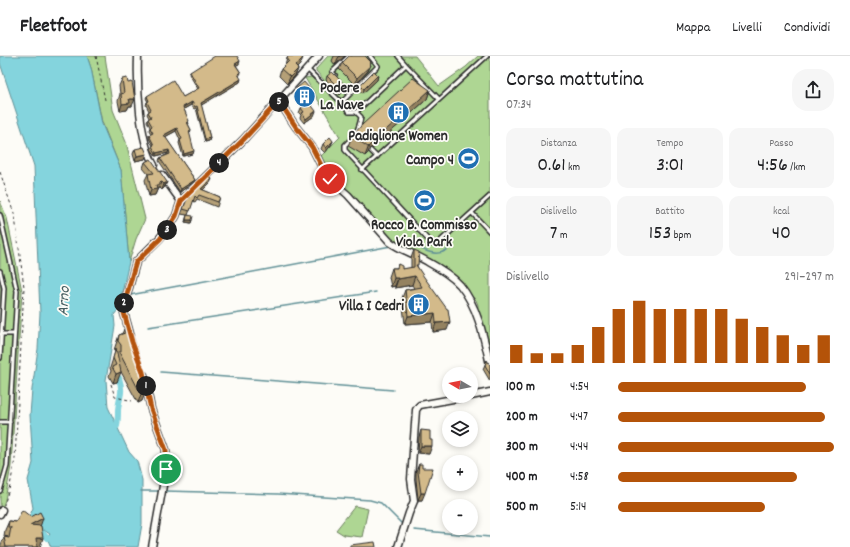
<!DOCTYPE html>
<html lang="it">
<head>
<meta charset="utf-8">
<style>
  body { margin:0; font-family:Dekko,sans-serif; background:#f6f6f6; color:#202124; height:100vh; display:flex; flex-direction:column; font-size:15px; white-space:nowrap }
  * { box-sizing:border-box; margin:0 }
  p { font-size:13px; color:#757577 }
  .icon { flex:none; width:22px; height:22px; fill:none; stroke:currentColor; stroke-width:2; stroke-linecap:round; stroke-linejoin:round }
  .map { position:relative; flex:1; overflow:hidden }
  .panel { display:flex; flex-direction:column; background:#fff; width:360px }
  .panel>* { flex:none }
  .needle { width:26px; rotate:280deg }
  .controls { position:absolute; left:442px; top:311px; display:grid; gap:8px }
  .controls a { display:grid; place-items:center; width:36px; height:36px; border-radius:50%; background:#fff; box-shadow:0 2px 6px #0003; font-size:20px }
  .pin { position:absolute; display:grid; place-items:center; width:34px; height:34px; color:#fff; margin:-17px; border:2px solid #fff; border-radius:50%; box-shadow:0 1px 4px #0007 }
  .km { position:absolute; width:20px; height:20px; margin:-10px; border-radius:50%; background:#222; color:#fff; font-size:11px; line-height:20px; text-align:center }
  .round { display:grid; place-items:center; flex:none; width:42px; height:42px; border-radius:16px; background:#f6f6f6 }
  .overview { display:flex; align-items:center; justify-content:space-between; height:68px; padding:0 16px }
  h1 { font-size:22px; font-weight:600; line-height:30px }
  .metrics { display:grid; grid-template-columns:repeat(3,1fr); gap:6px; height:68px; padding:4px 16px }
  .metrics div { display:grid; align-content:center; border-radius:10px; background:#f6f6f6; text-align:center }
  .metrics b { font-size:20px; font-weight:600 }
  .metrics small { font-size:11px; font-weight:400 }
  .metrics p { font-size:11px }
  .chart { height:112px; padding:8px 16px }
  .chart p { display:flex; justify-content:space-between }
  .chart svg { width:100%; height:72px; margin-top:4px; stroke:#b45309; stroke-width:6 }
  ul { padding:0 16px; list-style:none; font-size:13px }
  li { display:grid; grid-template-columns:64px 48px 1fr; align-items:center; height:30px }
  li i { height:10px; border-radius:5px; background:#b45309 }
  header { display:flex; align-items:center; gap:24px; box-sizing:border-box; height:56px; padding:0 20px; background:#fff; border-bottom:1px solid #e0e0e0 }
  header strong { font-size:19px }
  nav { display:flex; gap:22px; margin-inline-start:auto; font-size:14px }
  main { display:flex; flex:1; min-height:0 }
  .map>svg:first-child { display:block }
</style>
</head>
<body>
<header>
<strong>Fleetfoot</strong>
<nav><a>Mappa</a><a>Livelli</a><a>Condividi</a></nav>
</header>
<main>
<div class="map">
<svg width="490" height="491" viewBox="0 0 490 491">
  <rect width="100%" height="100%" fill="#fdfcf7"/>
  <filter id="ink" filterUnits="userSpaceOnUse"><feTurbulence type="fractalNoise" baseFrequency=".025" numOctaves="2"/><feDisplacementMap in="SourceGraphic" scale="8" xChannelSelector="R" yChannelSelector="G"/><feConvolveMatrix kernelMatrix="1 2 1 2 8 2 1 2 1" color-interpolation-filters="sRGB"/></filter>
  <g filter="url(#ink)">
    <!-- green -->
    <path fill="#aed693" stroke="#6c805f" d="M87,0H105L113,54L126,86L145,163L136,183L129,206L121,114L102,66L91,12Z
      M328,0H415L439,30L466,11L478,0H490V302L477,256L478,249L476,244L428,203L398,188L389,181L352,139L331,121L325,111L320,101L340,81L305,22L311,21L320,29L324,24L316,15V13Z
      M0,145L7,162L22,235L11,410L5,444L0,458Z
      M355,450L368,453L362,481L344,479L336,474Z"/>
    <!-- water -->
    <path fill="#84d4dd" stroke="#609096" d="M0,0H87L91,12L102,68L121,114L129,206L118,254L114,259L115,270L106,324L108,351L129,396L137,405L142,424V468L138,491H51L47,482L50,478L42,473L37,464L33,466L30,459L33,452L28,424L33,407L30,359L32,333L38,293L40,257L34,110L0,7Z"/>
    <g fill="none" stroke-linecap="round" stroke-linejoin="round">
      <!-- stream -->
      <path stroke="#609096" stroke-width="1.5" d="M401,186L405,184C419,191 433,203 447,194
        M130,239L391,190
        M148,271L376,236
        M161,316L393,334
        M141,435H161
        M165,435L278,438L370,444L381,447L402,468
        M414,474L490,481"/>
      <!-- canal -->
      <path stroke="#84d4dd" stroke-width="6" d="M117,370C118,364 118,360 118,354C119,340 124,338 119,322
        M38,472L47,482"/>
      <defs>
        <path id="lane" d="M398,0L406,9L356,56L361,61C359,74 354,81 345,89V94L432,188L438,187L490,140
          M406,9L439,43
          M307,13L343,48
          M335,19L332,16L349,0
          M356,56H349L343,48V45L378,10L370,0
          M370,94L377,101
          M362,114L487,0
          M472,157L490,176
          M0,159L17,235L7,410L0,435
          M0,215L4,232L0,302
          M0,278H14
          M0,366H10"/>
        <path id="street" d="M138,0C137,30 139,84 154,109
          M279,45L296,71L312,91L324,115L330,123L348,139L390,186C401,194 415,198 428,206C439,212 451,219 460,229C478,251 484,282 490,309
          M162,119L181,145
          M130,278L123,253L136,206L159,183L169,171L176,160L181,145L243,84L319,0
          M144,319L151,353L166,394V413L152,491
          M471,340L490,336
          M0,458L2,454
          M398,491L409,457L414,445L411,423L416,354L418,351L420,349L469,340"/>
      </defs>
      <!-- lane casing -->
      <use href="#lane" stroke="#2b2b2b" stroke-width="6"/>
      <!-- street casing -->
      <use href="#street" stroke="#2b2b2b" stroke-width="9"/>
      <!-- path -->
      <path stroke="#2b2b2b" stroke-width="1" stroke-dasharray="3 3" stroke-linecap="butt" d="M96,0L105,44
        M0,116L15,161L24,231L15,403L10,430L4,449
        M111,328L115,341L129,344L132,345"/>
      <!-- lane -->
      <use href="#lane" stroke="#fdfcf7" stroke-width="3"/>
      <!-- street -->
      <use href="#street" stroke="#fdfcf7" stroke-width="6"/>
    </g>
    <!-- wall -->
    <path fill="#b5a077" stroke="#2b2b2b" d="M334,0H345L335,9L332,5Z
      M287,2L300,9L297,12L298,13L295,20L287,28L279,20L281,13L285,10Z
      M342,7L370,8L371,9L368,15L355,29L339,13Z
      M239,8L236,9L241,17L239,20L240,26L201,49L210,82L209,85L205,86L196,52L194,53L191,49L184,53L189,68H188L191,74L190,77H189L193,98L183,100L179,87L180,84L176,75L165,81L195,124L194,126L180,136L159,105L160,102L168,98V97L156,100L151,93L153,90L149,82V79L151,78L149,74L150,71L147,65L148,63L149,62L147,58L148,56L149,55L146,49L147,46H148L146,42L147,40L183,41L198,33L189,18L190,16Z
      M378,19L377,24L363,37L359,34L360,29Z
      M327,20L346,30L344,35L340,39L326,24Z
      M122,23L132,50H129L127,54L120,55L118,45L120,38L119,30Z
      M297,32L312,43L305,48L296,37Z
      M430,34L427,43L373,92H370L368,97L365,100L348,90L352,80Z
      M301,52L314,60L304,67L300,62L301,59L299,57Z
      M333,85L331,89L325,97L321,93L323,88Z
      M135,93L145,103L135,105L133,98Z
      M145,106L167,126L164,132L162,134L160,132H158L155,139L149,140L145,124L148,118L143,112Z
      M210,127L203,134L220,141L217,151L197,143L195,146L193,145L188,159L192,164L191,167L185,166L186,162L187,159L181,158L187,143Z
      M414,194L417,210L447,274L433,276L432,266L405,268L402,242L405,234L414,232L412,229L395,232V230L391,231L389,221L392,212H397L398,208L402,213L411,212V202Z
      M124,273L146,325L143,331L142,345L138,347L120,314L117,326L113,327L109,320L111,315L110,312L115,296L114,294L119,279L122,278Z
      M487,304L489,308L490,309V325L483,313Z
      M421,374L429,398L418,397L419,381Z
      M419,408L422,444H418L416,423V415Z
      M9,465L40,470V491H0L4,481H8L4,480L5,474Z"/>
    <!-- shaded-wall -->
    <path fill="#948261" stroke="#2b2b2b" d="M340,0H345L335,9L338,2Z
      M303,2L300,9L292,17L295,10Z
      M240,5L239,8L235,10V8Z
      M371,6L369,11L371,9L368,15L355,29L357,22Z
      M298,13L295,20L287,28L290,21Z
      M378,19L377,24L363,37L364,33Z
      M241,23L240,26L200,50L201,47Z
      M346,30L344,35L340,39L342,35Z
      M430,34L427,43L373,92H370L368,97L365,100L372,82Z
      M314,38L312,43L305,48L307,44Z
      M129,43H135L132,50H129L127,54L120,55L122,48Z
      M192,46L191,49L182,54L183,51Z
      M316,55L314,60L304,67L306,63Z
      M177,72L176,75L163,82L164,79Z
      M210,82L209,85L205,86V83Z
      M333,85L331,89L325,97L326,92Z
      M169,94L168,97L156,100V97Z
      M194,95L193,98L183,100L184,98Z
      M147,98L145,103L135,105L137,100Z
      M212,123L210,127L199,138L201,133Z
      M195,124L194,126L180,136L181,133Z
      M162,126L160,132H158L155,139L149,140L151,134L159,127Z
      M167,126L164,132L162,134L164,128Z
      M186,164H192L191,167L185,166Z
      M415,220L412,229L395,232L398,223Z
      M394,222H398L395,230L391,231Z
      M435,257L432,266L405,268L408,260Z
      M450,266L447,274L433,276L436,267Z
      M121,316L117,326L113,327L116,318Z
      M146,325L142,334L141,327Z
      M146,335L142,345L138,347L141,338Z
      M421,390H432L429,398L418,397Z
      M421,437H425L422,444H418Z
      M43,462L40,471L30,469Z
      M36,482H43L40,491H32Z"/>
    <!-- building -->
    <path fill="#d3ba8a" stroke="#2b2b2b" d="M215,0H237L240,5L235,8L241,17L238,18L241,23L201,47L210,82L205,83L197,50L195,51L192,46L183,51L189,65L187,66L191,74L189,75L194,95L184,98L180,84L182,83L177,72L164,79L195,124L181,133L160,102L170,98L169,94L156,97L152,90L154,89L149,79L153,77L150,72L152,70L148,63L151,61L148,56L151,54L147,46L149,45L147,40L173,24L183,41L199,32L190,16Z
      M289,0H300L303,2L295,10L298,13L290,21L281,13L289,5L287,2Z
      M349,0H365L371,6L369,7L371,9L357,22L342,7Z
      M374,15L378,19L364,33L360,29Z
      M332,16L346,30L342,35L327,20Z
      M127,22L128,27L132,26L135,43H129L130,47L122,48L121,38L124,37L122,23Z
      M413,22L430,34L376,83L372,82L370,85L372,87L368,91L352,80L362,69Z
      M304,26L314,38L307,44L297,32Z
      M309,46L316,55L306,63L302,57L304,56L301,52Z
      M330,81L333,85L326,92L323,88Z
      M144,91L147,98L137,100L135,93Z
      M151,103L167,126L164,128L162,126L159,127V129H156L157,133L151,134L148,118L154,117L145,106Z
      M209,120L212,123L201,133L220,141L218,146L199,139L197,142L195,140L190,155L183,153L187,143Z
      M187,159L193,160L192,164H186Z
      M414,194L419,196L418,209H416L424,221L447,253H448L450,266L436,267L435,257L408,260L405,234L422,231L415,220L398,223V222H394L392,212H397L398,208L402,210V213L414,211Z
      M130,271L142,308L146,325L141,327L146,335L141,338L119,296H121V289L118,285L119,279L125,277L124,273Z
      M116,292L121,316L116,318L112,311L116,309L113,302Z
      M487,304L489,308L490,309V318L485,309Z
      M421,374L430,375V384H432V390H421Z
      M419,408H422V412H433L425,437H421L418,416Z
      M22,454L31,461L40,456L43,462L30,469L41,470L43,482H36L37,491H6L4,481L9,482L11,471H8L9,465L16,466Z
      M375,486L376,491H350V489Z"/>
  </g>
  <g fill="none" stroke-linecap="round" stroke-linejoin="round" filter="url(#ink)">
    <defs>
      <path id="route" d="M166,413V394L151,353L143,316L132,286L123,253L133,216L136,206L160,183L169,171L176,160L181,145L243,84L279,45L296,71L312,91L324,115L330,123"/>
    </defs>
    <!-- route casing -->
    <use href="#route" stroke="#fff" stroke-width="8"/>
    <!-- route -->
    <use href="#route" stroke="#b45309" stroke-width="5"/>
  </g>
  <!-- icons -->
  <defs>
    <symbol id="building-disc" viewBox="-11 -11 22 22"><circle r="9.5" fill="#1f6fb2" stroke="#fdfcf7"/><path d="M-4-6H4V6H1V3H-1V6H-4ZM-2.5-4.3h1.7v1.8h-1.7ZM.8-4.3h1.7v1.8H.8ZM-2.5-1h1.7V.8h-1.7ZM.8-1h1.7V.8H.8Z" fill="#fff"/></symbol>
    <symbol id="stadium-disc" viewBox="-11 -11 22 22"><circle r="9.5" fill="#1f6fb2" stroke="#fdfcf7"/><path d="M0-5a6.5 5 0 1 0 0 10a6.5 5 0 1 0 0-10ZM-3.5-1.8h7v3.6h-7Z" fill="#fff"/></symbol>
  </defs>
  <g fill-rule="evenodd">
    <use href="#building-disc" x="292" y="28" width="25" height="25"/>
    <use href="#building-disc" x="386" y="44" width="25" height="25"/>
    <use href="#stadium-disc" x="456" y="90" width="25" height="25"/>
    <use href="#stadium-disc" x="412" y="132" width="25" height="25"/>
    <use href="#building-disc" x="406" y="236" width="25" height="25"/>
  </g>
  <g text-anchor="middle" stroke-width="3.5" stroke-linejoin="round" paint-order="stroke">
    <!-- poi labels -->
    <g font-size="15" font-weight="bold" fill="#2b2b2b" stroke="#fdfcf7">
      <text x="320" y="36" text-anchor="start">Podere<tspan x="320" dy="17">La Nave</tspan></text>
      <text x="398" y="84">Padiglione Women</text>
      <text x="454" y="108" text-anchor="end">Campo 4</text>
      <text x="424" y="173">Rocco B. Commisso<tspan x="424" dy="17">Viola Park</tspan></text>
      <text x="404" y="254" text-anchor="end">Villa I Cedri</text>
    </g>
    <!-- water labels -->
    <g font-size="16" font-style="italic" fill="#465e60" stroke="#fdfcf7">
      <text transform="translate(62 245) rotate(-87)" y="6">Arno</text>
    </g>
  </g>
</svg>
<div class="controls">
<a><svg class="needle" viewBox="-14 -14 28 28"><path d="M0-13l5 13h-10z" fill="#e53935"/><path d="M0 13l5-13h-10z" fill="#757577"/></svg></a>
<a><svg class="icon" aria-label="layers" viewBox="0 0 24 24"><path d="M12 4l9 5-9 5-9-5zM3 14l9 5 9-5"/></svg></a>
<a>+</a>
<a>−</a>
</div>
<div class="pin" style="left:166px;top:413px;background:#1e9e55"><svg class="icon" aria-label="arrive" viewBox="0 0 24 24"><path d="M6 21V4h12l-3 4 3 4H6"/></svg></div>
<div class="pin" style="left:330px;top:123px;background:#d93025"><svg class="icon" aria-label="check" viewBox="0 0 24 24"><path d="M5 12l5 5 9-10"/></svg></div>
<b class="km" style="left:146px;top:330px">1</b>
<b class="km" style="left:124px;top:247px">2</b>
<b class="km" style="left:167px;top:174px">3</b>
<b class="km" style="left:219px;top:107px">4</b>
<b class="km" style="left:279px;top:46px">5</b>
</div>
<section class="panel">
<div class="overview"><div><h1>Corsa mattutina</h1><p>07:34</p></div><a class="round"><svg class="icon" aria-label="share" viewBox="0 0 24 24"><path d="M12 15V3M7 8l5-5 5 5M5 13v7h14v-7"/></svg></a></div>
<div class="metrics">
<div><p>Distanza</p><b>0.61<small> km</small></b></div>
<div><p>Tempo</p><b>3:01</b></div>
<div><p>Passo</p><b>4:56<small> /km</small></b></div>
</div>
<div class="metrics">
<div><p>Dislivello</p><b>7<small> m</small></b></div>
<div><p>Battito</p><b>153<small> bpm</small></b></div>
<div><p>kcal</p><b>40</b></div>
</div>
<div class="chart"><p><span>Dislivello</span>291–297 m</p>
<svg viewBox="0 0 160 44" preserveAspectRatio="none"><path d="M5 44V33M15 44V38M25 44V38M35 44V33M45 44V22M55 44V11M65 44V6M75 44V11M85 44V11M95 44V11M105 44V11M115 44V17M125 44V22M135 44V27M145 44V33M155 44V27"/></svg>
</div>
<ul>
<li><b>100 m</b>4:54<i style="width:87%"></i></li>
<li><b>200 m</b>4:47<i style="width:96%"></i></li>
<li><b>300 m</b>4:44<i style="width:100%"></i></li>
<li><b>400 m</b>4:58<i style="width:83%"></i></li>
<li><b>500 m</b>5:14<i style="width:68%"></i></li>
</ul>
</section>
</main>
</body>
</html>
